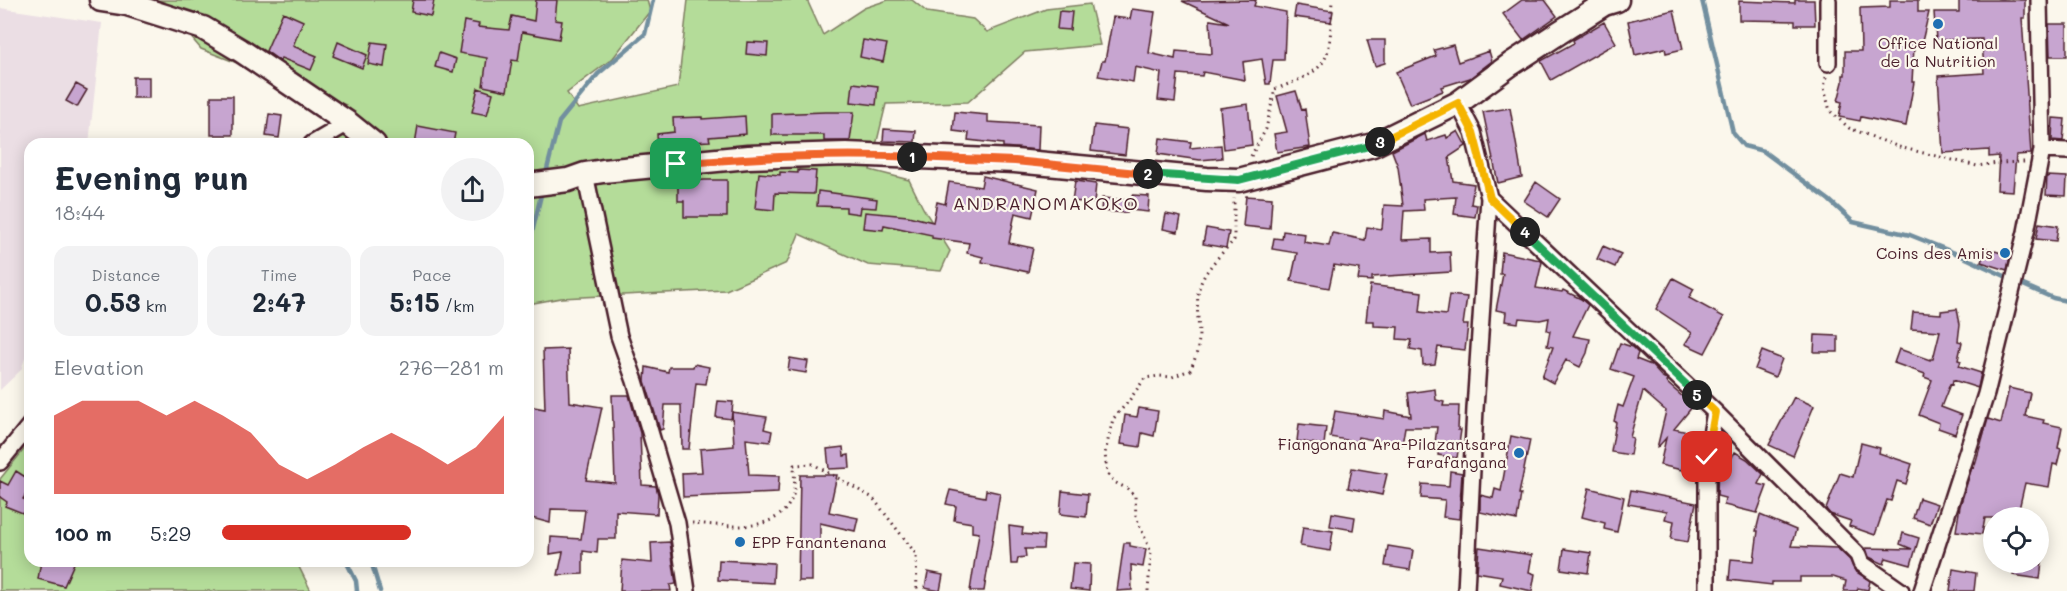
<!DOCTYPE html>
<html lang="en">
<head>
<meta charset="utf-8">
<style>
  body { margin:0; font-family:Mali,sans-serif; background:#f2f2f3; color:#1f2937; height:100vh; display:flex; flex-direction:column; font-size:22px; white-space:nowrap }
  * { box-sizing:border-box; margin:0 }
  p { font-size:20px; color:#747a83 }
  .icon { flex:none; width:33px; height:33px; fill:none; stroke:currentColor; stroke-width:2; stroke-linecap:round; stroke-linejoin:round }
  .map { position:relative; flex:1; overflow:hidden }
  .panel { position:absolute; left:24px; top:138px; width:510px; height:429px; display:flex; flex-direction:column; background:#fff; border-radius:18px; box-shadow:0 3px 15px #0003 }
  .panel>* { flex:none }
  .buttons { position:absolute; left:1983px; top:507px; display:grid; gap:12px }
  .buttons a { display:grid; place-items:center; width:66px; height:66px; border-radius:50%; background:#fff; box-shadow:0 3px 15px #0003; font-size:30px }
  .pin { position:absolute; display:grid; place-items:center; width:51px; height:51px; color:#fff; margin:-26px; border-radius:12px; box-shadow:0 3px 9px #0006 }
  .km { position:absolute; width:30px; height:30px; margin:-15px; border-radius:50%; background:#222; color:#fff; font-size:16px; line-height:30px; text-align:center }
  .round { display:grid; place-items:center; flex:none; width:63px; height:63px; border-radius:32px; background:#f2f2f3 }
  .headline { display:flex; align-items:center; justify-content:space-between; height:102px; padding:0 30px }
  h1 { font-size:33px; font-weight:700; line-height:45px }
  .figures { display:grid; grid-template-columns:repeat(3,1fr); gap:9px; height:102px; padding:6px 30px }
  .figures div { display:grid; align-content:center; border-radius:15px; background:#f2f2f3; text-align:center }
  .figures b { font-size:26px; font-weight:700 }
  .figures small { font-size:16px; font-weight:400 }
  .figures p { font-size:16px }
  .chart { height:168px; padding:12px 30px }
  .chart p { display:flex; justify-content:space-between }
  .chart svg { width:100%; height:108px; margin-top:6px; fill:#d93025; opacity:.7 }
  ul { padding:0 30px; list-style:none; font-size:20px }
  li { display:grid; grid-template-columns:96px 72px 1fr; align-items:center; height:45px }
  li i { height:15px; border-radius:8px; background:#d93025 }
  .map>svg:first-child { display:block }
</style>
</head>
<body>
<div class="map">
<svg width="2067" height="591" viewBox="0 0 2067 591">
  <rect width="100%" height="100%" fill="#fbf7ec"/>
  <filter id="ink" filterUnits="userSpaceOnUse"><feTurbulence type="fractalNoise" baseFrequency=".0167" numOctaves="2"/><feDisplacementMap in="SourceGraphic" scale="12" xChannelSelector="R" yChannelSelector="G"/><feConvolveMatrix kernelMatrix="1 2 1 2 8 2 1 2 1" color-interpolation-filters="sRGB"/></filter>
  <g filter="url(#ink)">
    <!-- built -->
    <path fill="#ebdee4" d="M0,8L102,23L89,144H30V344L21,370L0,390Z"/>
    <!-- green -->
    <path fill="#b4dc99" stroke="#7f7e62" stroke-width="1.5" d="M157,0H647L650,11L613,58L567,93L578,109L678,87L688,0H807L823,35L864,8L888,0H912L927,12L973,19L987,32L1046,9L1090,4L1100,45L1025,52L968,102L886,104L870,170L909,180L923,208L950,251L941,271L868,265L799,234L787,263L726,290L561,298L528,304V144H333L346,105L201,49L162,3Z
      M30,442V561H296L311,591H0V479Z"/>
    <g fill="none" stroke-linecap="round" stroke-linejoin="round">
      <!-- stream -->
      <path stroke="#728f9f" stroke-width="4.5" d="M1702,0L1733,133L1744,146L1763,151L1829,200L1853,222L1910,235L1955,253L2007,277
        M545,177L559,122L598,74L645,34L653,0
        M528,240L531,237L542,191
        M2021,284L2053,298L2067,301
        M346,561L356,581L357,591
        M371,561L380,591"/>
    </g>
    <!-- building -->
    <path fill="#c7a5d0" stroke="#4a1f2b" stroke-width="1.5" d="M413,0H434L431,16L411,12Z
      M536,0H557L555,20L562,21L559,39L522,32L518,61L512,60L507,91L483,86L487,58L459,53L464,21L479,24L478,27L509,30L512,16L534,21Z
      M1256,0L1254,6L1286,12L1284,60H1273L1270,84H1266L1262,59L1243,62L1245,80L1203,72L1202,76L1178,74L1175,102L1158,100L1161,73L1135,67L1133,82L1098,76L1102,61H1105L1113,17L1130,19L1132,9L1155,12L1149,53L1175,59L1176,51L1212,54L1210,20L1229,23L1182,1Z
      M1522,0H1545L1557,16L1523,40L1503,14Z
      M1795,0H1814L1815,25H1795V21L1739,20V1L1795,3Z
      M1890,0H1918V12H1929L1921,46L1914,47L1912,82H1914L1906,126L1861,117L1860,121L1839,117L1842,102L1838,101L1843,82V75H1845V51H1861L1860,8L1890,7Z
      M1959,0H2025V18H2022L2031,154L2016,155L2013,191L1997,190L1999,156L1989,157V150L1943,153L1938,76L1984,73L1982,39L1936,40L1934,12H1959Z
      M1296,5L1333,11L1331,22L1294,17Z
      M1674,10L1683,49L1666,53L1665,48L1635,55L1628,21Z
      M1059,11L1072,12L1070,30L1057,29Z
      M283,12L303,21L293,46L317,56L311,70L281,58L280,61L266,51Z
      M1604,22L1616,43L1551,80L1541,61L1574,43L1573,40Z
      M2049,24H2067V56H2050Z
      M863,40L887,44L883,62L860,57Z
      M1367,40H1385V63L1375,66Z
      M338,42L367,55L362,68L333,56Z
      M372,42L387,44L384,67L368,64Z
      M747,42L768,43L767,56L746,54Z
      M1453,45L1458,62L1489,51L1492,61L1470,78L1441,87L1443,91L1410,104L1396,72L1436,56L1434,50Z
      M439,53L456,59L453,72L435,67Z
      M133,77H149V98H133Z
      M853,83L878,86L876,105L851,102Z
      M76,84L87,90L77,107L66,101Z
      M478,88L493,93L487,115L472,112Z
      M1296,91L1302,110L1305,109L1310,147L1277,152L1274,134L1287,132L1277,96Z
      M211,96H233V135H211Z
      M1248,104L1252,145L1224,149L1220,108Z
      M1510,108L1522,177L1498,183L1483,112Z
      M825,112H854L850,141H824V135H772V114Z
      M955,112L988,115V122L1039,125L1038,150L1003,147V144L968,140L969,133L953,131Z
      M269,114L282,116L279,138L266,136Z
      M745,116L746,134L709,137L710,141L690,142L691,149L658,152L657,134L674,132L673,118L702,117V119Z
      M2053,118L2065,119L2063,141L2052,140Z
      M1094,125L1128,129L1125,155L1091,151Z
      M418,126L455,133L453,144H415Z
      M884,129L916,131L915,142L883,141Z
      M1458,131L1466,146L1449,157L1453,181L1474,184L1471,204L1477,205L1475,217L1454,214L1456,197L1423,199L1424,210L1404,211L1402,240L1431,239V253L1450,252L1451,272L1372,277V281L1358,280L1360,269L1334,265L1329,288L1291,281L1297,253L1272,249L1274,238L1282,239L1283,231L1305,234L1304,242L1329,246L1332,233L1365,240L1367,227L1382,229L1384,205L1403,206L1398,167L1392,151L1425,134L1427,141L1446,135L1447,138Z
      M1160,138L1191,142L1190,148L1221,145L1222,158L1200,160L1158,154Z
      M798,170L816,171L814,194L775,193L774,210L755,208L759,173L780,175V172L798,173Z
      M983,176L1038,189L1032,217L1015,213L1009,243L1033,248L1028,272L982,262L983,257L967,253L969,243L932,238V235L884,225L883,230L863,228L865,212L908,216L933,222L937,202L945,204L949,182L981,187Z
      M2047,176L2067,177L2066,196L2046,195Z
      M704,180H727V217H684V201H678V183Z
      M1075,181L1096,184L1094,203L1072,201Z
      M1536,182L1560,199L1548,217L1524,201Z
      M818,191L877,199L876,208L860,207L859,214L846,212V207L817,206Z
      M1132,195L1149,196L1148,212L1131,210Z
      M1246,196L1272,198L1270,229L1243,226Z
      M1102,198L1128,200L1127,213L1101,211Z
      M1166,214L1181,217L1178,232L1163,229Z
      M2039,223L2058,226L2056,241L2036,239Z
      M1206,228L1229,232L1226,248L1203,244Z
      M1603,246L1621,254L1615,267L1597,259Z
      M1986,248L2010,256L2007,270L1981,262Z
      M1502,252L1540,260L1542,262L1536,288L1562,292L1563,290L1581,299L1588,305L1573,336L1590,339L1587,353L1580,367L1566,360L1553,383L1542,377L1553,347L1547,346L1550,331L1547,330L1549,318L1540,320L1519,318L1518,323L1505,321L1506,312L1496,310L1503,274H1500Z
      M1673,278L1694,289L1689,298L1724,317L1705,353L1685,344L1692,333L1656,309Z
      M1370,285L1422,292L1420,312L1446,315L1449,295L1467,297L1463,325H1468L1465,350L1438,347L1435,364L1423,365L1422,351L1410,349L1412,340L1397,339L1398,327L1374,326V321H1366Z
      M1957,309L1960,324L1958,341L1962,342L1958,360L1961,361L1959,366L1981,373L1978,388L1953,380L1952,385L1950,384L1941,407L1962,415L1955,434L1938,428L1939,423L1919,415L1932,380L1924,377L1925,374L1894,363L1899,349L1930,360V359H1933L1940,331L1911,329L1913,312L1941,314V311Z
      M1815,335L1838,336V352H1814Z
      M1620,343L1632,347L1638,353L1636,359L1651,365L1661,376L1667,380L1666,382L1693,406L1674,429L1688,432L1682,470L1660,465L1666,438L1657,448L1666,411L1643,391L1630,437L1633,438L1630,455L1611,452L1616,422L1614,421L1618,405L1623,407L1634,377L1611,369Z
      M568,349L570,402L602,407L586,480L615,483L612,395H629L640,433L642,485L656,486L658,494L657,514L616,511V539H598L597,553L583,551V574L558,575L563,552L550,554L551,537L581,539L585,510L551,509L550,523L528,517V406L545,409L543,350Z
      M1762,351L1782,359L1775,377L1755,369Z
      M790,358L808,361L806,373L788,370Z
      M694,364L709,367L706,384L696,383L689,449H682L681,405H665L663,429L660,430L645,381L646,367L668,372L669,367H693Z
      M2009,388L2030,393L2025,416L2044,420L2043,423L2062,427L2058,448L2061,449L2057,465L2053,464L2049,487L2025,483L2017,518H1985L1982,534L1956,531L1960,506L1972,467L1974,468L1988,419L2001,423Z
      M1435,389L1436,400L1444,402L1443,406H1459L1458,430H1461L1457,458L1438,455L1439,443H1435L1437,427H1405L1402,445L1358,437L1357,442L1330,437L1335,411L1384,419L1385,411L1411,416L1408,393Z
      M1794,397L1814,406L1793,456L1769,445Z
      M718,401L733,402L732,412L767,417L764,429L772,431L770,442L746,439L749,475L779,476L778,493L683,497L682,473L702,472L700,449L734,446L732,412L731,419L716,417Z
      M1139,408L1158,411L1154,436L1142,433L1140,447L1121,444L1125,415L1137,417Z
      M1299,424L1326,427L1324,445L1297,441Z
      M1511,436L1530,440L1519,494H1521L1517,520L1480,512V495L1493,498L1495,489L1501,491Z
      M1861,443L1880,448L1879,453L1912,464L1906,484L1897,481L1891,501L1887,500L1875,535L1849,526L1851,521L1830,514L1826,509L1840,473L1853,477Z
      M843,447L844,456L849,455L850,468L829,469L827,449Z
      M1735,452L1747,459L1763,474L1758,484L1767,486L1757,513L1724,505L1725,498L1717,496L1718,458L1731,459Z
      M1352,468L1387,474L1382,495L1348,488Z
      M16,471L30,480V488L23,499L30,502V516L5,506L7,502L0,497V481L8,485Z
      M1450,471L1462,473L1459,519L1443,517L1445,500L1421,498L1422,484L1449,486Z
      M800,475H837L829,512L858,518L855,531L820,523V542H812V581H798Z
      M1589,488L1624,497L1617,532L1604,529L1605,523L1582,517Z
      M950,490L985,497L986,490L1000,493L984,591H970L979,533L972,532V523L954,520L956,506L946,504Z
      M1631,490L1696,503L1688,542L1671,539L1674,521L1665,519L1667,511L1628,504Z
      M1062,491L1088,494L1086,517L1060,514Z
      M1919,498L1937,504L1930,524L1913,518Z
      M1332,513L1355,517L1353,530L1330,526Z
      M1760,515L1796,530L1791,546L1837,548L1850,560L1855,571L1870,581L1868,590L1858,588L1857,591H1844L1846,581L1833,577H1800V582H1772V585L1729,580L1731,559L1754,561L1758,531H1756Z
      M1009,526L1023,528L1022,534L1044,536L1043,549H1025L1026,557L1018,558L1017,564H1011Z
      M1303,527L1333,531L1330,551L1300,546Z
      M1903,533L1919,538L1911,565L1886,558L1884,564L1869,557L1866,548L1912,549L1900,544Z
      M670,542L676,584L670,585L671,591H620L622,560L652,563L651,543Z
      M1124,543H1130V546L1146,549L1143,567L1131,565L1132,590L1117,591Z
      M1388,546L1413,550L1410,570L1385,566Z
      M1479,547L1532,555L1529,572L1535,574L1532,591L1500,584L1502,576L1477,572Z
      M1564,549L1591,553L1588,573L1561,569Z
      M719,560L774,563L773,583L718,580Z
      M41,561H75L64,586L38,579Z
      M2015,562H2042L2040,579L2013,575Z
      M1073,563L1090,564L1089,591L1070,589Z
      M1953,569L1976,573L1974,591H1950Z
      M928,572L943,575L940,591L925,588Z"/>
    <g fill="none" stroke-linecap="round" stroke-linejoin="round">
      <defs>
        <path id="street" d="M1828,63V0
          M1458,103L1473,132L1489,198L1475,409L1466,591
          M312,144L348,123
          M2042,150L2067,151
          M585,174L619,336L635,381L677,523L687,591
          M1489,198L1715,412L1858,555L1861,563L1901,591
          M0,462L30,425
          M1707,591V457L1715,412
          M1922,591L1986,394L2026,232L2042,150L2039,0"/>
        <path id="secondary" d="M101,0L127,4L203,28L240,50L348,123L374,144
          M528,185L568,180L585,174L603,171L748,157L846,154L1015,161L1207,179L1239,180L1373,145L1458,103L1511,64L1560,32L1604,4L1617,0"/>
      </defs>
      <!-- street casing -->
      <use href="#street" stroke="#4a1f2b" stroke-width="20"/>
      <!-- secondary casing -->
      <use href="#secondary" stroke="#4a1f2b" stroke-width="27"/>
      <!-- path -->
      <path stroke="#4a1f2b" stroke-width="3" stroke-dasharray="1.5 4.5" stroke-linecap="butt" d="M1826,77L1824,88L1830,111L1849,128L1899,147L1977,166L1998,163L2025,162
        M1251,156L1266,129L1275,89C1335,68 1329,59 1332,0
        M692,523C724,525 777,536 792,498C796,489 794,475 794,465L813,464L873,498L916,554L917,591
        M1148,591L1151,552L1136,517L1135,496L1128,489L1116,483L1107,474L1105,453L1113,419L1128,402L1145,378L1159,376L1172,377L1190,370C1206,338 1195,325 1198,295C1200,273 1221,255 1234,240V198"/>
      <!-- street -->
      <use href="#street" stroke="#fbf7ec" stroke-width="15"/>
      <!-- secondary -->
      <use href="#secondary" stroke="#fbf7ec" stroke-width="22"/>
    </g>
  </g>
  <g fill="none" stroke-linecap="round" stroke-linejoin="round" filter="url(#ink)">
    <defs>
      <path id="split-1" d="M676,164C755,157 833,153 912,157"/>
      <path id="split-2" d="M912,157L1015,161L1148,174"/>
      <path id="split-3" d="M1148,174L1239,180L1373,145L1380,142"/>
      <path id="split-4" d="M1380,142L1458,103L1473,132L1490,198L1525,232"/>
      <path id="split-5" d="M1525,232L1697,395"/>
      <path id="split-6" d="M1697,395L1715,412L1707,457"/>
    </defs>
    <!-- split-1 casing -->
    <use href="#split-1" stroke="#fff" stroke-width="12"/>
    <!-- split-2 casing -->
    <use href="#split-2" stroke="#fff" stroke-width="12"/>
    <!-- split-3 casing -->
    <use href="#split-3" stroke="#fff" stroke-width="12"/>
    <!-- split-4 casing -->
    <use href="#split-4" stroke="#fff" stroke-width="12"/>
    <!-- split-5 casing -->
    <use href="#split-5" stroke="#fff" stroke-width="12"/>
    <!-- split-6 casing -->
    <use href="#split-6" stroke="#fff" stroke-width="12"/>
    <!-- split-1 -->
    <use href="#split-1" stroke="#f0652b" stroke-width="8"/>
    <!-- split-2 -->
    <use href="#split-2" stroke="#f0652b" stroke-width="8"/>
    <!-- split-3 -->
    <use href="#split-3" stroke="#22a559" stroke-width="8"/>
    <!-- split-4 -->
    <use href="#split-4" stroke="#f5b400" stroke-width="8"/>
    <!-- split-5 -->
    <use href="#split-5" stroke="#22a559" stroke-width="8"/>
    <!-- split-6 -->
    <use href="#split-6" stroke="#f5b400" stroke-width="8"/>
  </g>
  <!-- markers -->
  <g fill="#1f6fb2" stroke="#fbf7ec" stroke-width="2">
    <circle cx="1938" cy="24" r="6"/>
    <circle cx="2005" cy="253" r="6"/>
    <circle cx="1519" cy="453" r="6"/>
    <circle cx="740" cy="542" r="6"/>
  </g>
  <g text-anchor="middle" stroke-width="4.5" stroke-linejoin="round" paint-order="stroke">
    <!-- poi labels -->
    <g font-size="16" fill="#4a1f2b" stroke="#fbf7ec" text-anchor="end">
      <text x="1938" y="49" text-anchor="middle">Office National<tspan x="1938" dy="18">de la Nutrition</tspan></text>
      <text x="1993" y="259">Coins des Amis</text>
      <text x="1507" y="450">Fiangonana Ara-Pilazantsara<tspan x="1507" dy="18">Farafangana</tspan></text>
      <text x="752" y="548" text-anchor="start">EPP Fanantenana</text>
    </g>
    <!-- neighbourhood labels -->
    <g font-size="18" letter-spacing="1.5" fill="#4a1f2b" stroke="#fbf7ec">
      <text x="1046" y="210">ANDRANOMAKOKO</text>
    </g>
  </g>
</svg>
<div class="buttons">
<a><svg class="icon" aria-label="locate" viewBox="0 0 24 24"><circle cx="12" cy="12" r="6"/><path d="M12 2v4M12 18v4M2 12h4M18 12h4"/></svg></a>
</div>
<div class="pin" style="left:676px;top:164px;background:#1e9e55"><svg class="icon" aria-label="arrive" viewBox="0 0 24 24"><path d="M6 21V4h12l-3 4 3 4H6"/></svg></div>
<div class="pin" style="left:1707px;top:457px;background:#d93025"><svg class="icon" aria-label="check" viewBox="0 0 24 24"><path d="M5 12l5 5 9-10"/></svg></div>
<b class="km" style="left:912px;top:157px">1</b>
<b class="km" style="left:1148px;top:174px">2</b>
<b class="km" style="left:1380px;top:142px">3</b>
<b class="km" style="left:1525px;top:232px">4</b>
<b class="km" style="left:1697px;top:395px">5</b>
<section class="panel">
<div class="headline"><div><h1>Evening run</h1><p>18:44</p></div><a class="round"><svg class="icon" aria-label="share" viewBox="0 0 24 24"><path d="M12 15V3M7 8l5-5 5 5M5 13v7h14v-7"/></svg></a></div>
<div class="figures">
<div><p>Distance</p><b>0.53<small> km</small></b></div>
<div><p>Time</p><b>2:47</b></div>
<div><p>Pace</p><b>5:15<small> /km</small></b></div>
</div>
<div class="chart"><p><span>Elevation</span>276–281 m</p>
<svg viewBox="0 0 160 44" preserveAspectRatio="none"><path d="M0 44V12L10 6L20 6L30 6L40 12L50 6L60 12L70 19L80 32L90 38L100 32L110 25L120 19L130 25L140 32L150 25L160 12V44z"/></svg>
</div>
<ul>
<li><b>100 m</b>5:29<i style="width:67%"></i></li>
</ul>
</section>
</div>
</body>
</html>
